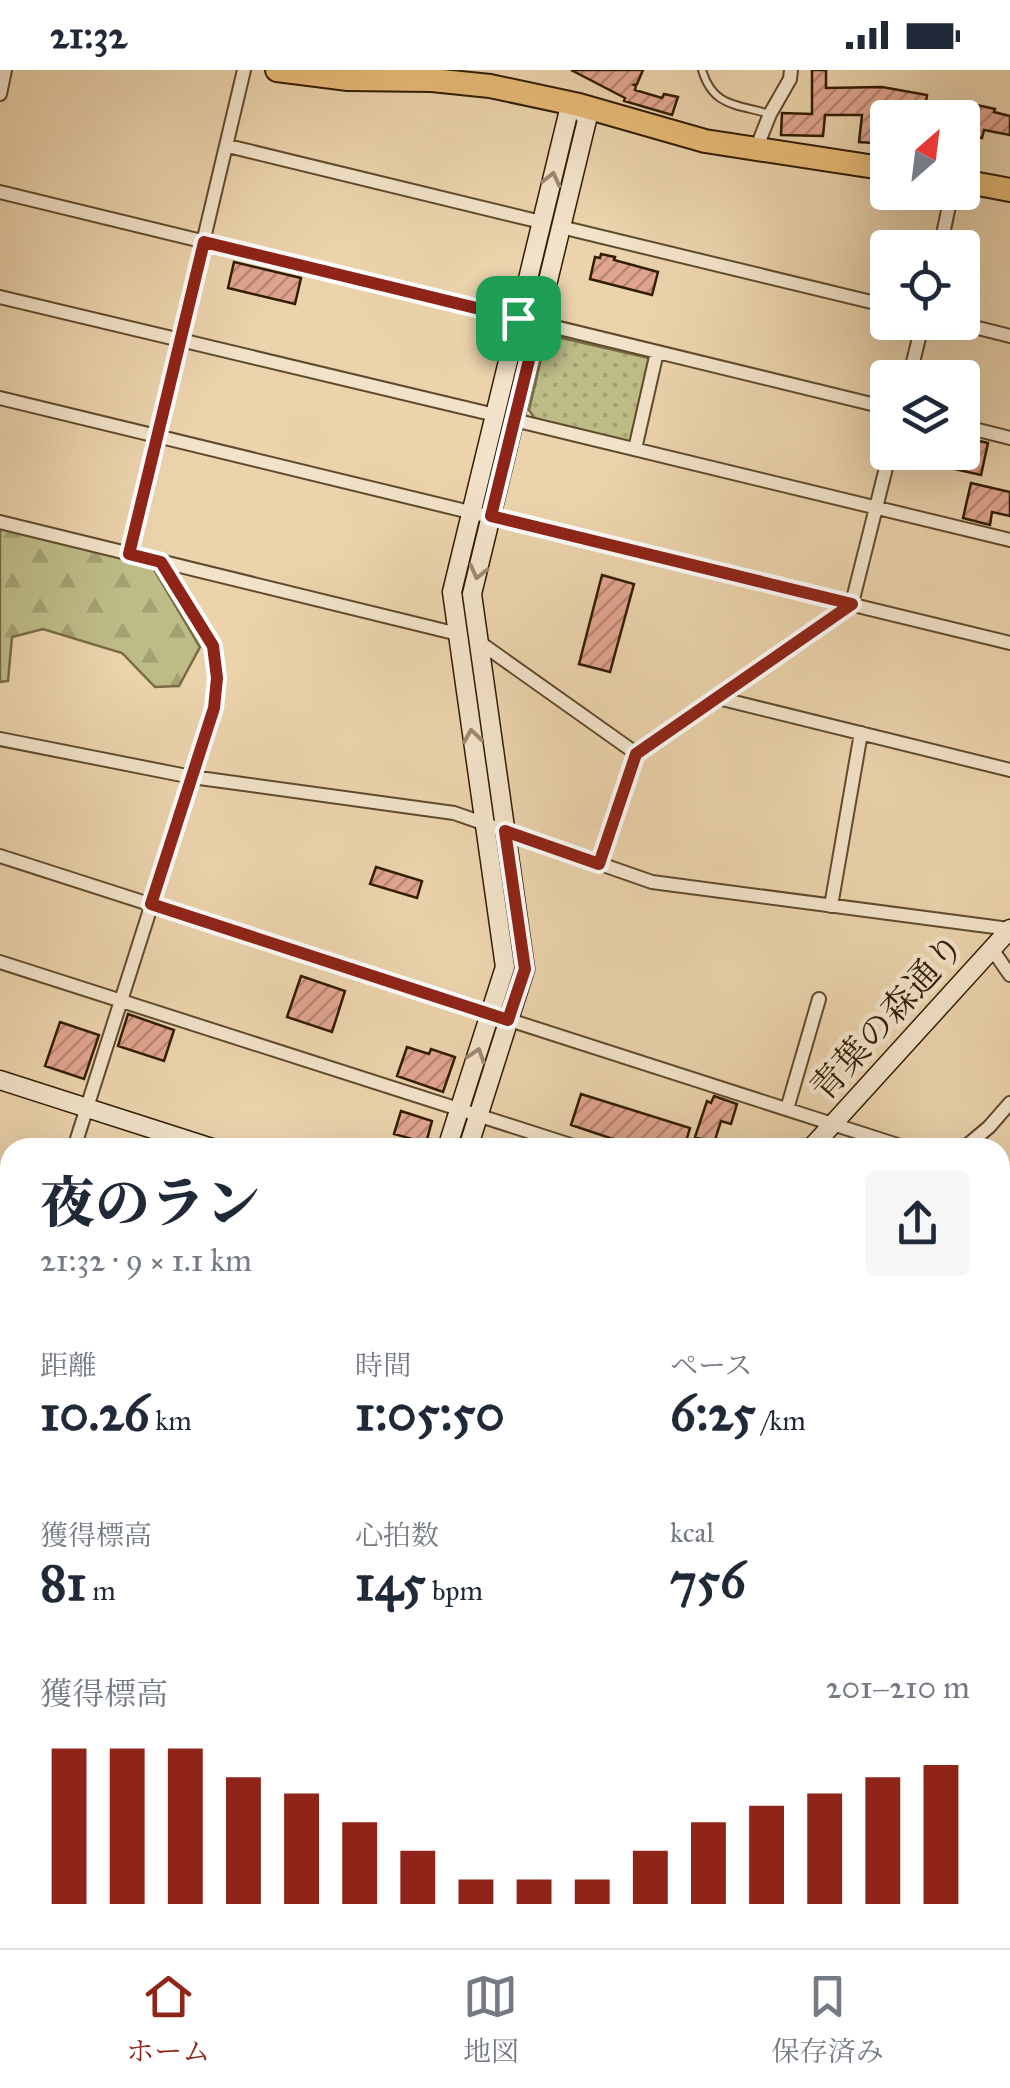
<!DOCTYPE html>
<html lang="ja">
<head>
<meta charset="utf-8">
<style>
  body { margin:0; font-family:"IM FELL Great Primer","Noto Serif JP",serif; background:#f6f6f7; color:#1f2937; height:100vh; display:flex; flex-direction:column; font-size:38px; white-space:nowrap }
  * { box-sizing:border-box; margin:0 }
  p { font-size:32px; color:#747a83 }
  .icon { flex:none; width:55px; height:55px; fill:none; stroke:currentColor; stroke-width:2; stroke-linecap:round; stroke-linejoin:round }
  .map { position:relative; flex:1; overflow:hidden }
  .side { position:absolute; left:0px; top:1068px; width:1010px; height:812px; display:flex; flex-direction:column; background:#fff; border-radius:30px 30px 0 0; box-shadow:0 10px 40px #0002 }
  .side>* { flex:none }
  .needle { width:65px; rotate:28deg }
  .tools { position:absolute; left:870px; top:30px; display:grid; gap:20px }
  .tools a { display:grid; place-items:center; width:110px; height:110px; border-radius:10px; background:#fff; box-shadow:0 10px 40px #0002; font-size:50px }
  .pin { position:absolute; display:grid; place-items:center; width:85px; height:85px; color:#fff; margin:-42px; border-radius:20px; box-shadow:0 5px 15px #0006 }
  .round { display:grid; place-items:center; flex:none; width:105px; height:105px; border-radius:10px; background:#f6f6f7 }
  .summary { display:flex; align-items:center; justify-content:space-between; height:170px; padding:0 40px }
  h1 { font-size:55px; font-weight:800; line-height:75px }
  .stats { display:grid; grid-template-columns:repeat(3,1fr); gap:15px; height:170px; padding:10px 40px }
  .stats div { display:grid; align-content:center }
  .stats b { font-size:50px; font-weight:800 }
  .stats small { font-size:28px; font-weight:400 }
  .stats p { font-size:28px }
  .chart { height:280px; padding:20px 40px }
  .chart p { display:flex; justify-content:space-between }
  .chart svg { width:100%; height:180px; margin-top:10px; stroke:#8f2418; stroke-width:6 }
  .status { display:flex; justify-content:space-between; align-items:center; height:70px; padding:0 50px; background:#fff; direction:ltr }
  .status svg { height:28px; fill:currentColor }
  .menu { display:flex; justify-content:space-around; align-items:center; height:140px; border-top:2px solid #e0e1e3; background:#fff; font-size:28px; color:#747a83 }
  .menu a { display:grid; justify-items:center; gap:5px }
  .menu .selected { color:#8f2418 }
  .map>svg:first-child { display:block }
</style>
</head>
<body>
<div class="status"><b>21:32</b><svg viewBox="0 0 49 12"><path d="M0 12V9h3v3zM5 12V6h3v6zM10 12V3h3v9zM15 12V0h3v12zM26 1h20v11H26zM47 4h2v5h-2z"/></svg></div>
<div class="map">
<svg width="1010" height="1878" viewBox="0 0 1010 1878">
  <defs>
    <pattern id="green-dots" width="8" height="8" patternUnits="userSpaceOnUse" patternTransform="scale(2.5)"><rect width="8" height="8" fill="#bdbb86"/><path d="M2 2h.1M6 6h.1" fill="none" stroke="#a3a072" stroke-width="1.8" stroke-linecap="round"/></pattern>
    <pattern id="forest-firs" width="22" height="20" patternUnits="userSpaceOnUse" patternTransform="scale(2.5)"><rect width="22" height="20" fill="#bdbb86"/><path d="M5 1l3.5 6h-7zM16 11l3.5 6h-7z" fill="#a3a072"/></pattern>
    <pattern id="building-hatch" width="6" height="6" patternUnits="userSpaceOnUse" patternTransform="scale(2.5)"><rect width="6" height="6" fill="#e1a58f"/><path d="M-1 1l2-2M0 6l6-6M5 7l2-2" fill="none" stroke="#b78673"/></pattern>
  </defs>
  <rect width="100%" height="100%" fill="#ebd3ac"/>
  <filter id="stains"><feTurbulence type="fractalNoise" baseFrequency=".002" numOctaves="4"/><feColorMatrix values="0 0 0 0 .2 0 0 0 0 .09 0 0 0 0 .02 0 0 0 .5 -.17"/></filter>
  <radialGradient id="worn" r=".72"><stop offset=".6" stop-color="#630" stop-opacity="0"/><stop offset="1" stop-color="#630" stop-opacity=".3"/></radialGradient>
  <!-- green -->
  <path fill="url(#green-dots)" stroke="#786c44" stroke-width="2.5" d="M553,266L649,288L653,293L634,370L628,373L536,350L529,340L545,272Z
    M1010,1755V1846L1000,1850V1760Z"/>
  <!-- forest -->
  <path fill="url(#forest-firs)" stroke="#786c44" stroke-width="2.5" d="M0,459L152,496L200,577L179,616L155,617L122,583L43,559L12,567L8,611L0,612Z"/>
  <!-- building -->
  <path fill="url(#building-hatch)" stroke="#321d02" stroke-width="2.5" d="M571,0H643L637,14L634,15L636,16L635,20L662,28L664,24L678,27L672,45L624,31L625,28Z
    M812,0H826V18L882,17L927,25L924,48H888V74L859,72L862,45H825L823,66L781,65L782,43L812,44Z
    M963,32L995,39L994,42L1010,46V65L984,60L982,68L962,64V48H960Z
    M601,184L615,187L614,190L658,202L652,225L590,209L595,187L600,188Z
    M234,192L301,208L295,234L228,218Z
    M962,367L988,373L981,405L906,388L907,382H962Z
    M971,413L1010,422V446L992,442L990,455L963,448Z
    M602,505L634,514L610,602L579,594Z
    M376,797L422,811L417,828L370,814Z
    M301,906L345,921L332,962L287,947Z
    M128,944L174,960L164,991L118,976Z
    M60,952L99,965L84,1009L45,996Z
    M407,977L429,984L431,979L455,987L443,1022L397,1006Z
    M581,1024L690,1058L684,1078H640L571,1055Z
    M714,1026L737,1034L731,1054L721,1051L714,1073L695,1067L707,1031L711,1033Z
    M401,1041L432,1051L426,1073L394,1064Z"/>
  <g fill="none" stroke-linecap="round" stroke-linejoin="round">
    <defs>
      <path id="lane" d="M702,0C713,37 736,34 770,44"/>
      <path id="street" d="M0,24L5,0
        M228,76L541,152
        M756,79L770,44L790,9L791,0
        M0,122L888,338
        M561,157L888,236
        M940,178L952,122
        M0,227L495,345
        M954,252L1010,266
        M909,308L923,252
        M0,328L1010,573
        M514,350L1010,470
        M962,356L1010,368
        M635,379L657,282
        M0,452L458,564
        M129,484L244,0
        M479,572L637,684
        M718,628L1010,700
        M0,669L192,707L454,743L652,812L1010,859
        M0,786L907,1078
        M599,793L637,684L852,533L890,382
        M831,836L861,663
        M992,879L1010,905
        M0,892L580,1078
        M787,1039L819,929
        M74,1078L214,639L217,608L213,576L161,491
        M964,1078L989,1057L1010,1033
        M0,1130L10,1134
        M0,1233L10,1236
        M0,1304L10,1273
        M0,1351L10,1354
        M0,1469L10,1472
        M0,1589L10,1593
        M1000,1641L1010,1635
        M1000,1689L1010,1697
        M0,1836L10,1840
        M1000,1854L1010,1850
        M104,1870L129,1878
        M754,1870L762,1878
        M860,1870L871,1878
        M990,1870L993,1878
        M924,1878L949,1870"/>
      <path id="secondary" d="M0,1010L212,1078
        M447,1078L505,897L452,522L568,44L579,35L587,50L472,524L525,899L468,1078
        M811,1078L1010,859
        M1000,1330L1010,1333
        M168,1878L172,1870
        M548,1878V1870"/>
      <path id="highway" d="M277,0L348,9L432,10L490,16L579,35L705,71L888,99
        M962,111L1010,120
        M0,1715L10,1718
        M397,1870L410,1878"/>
    </defs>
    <!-- lane casing -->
    <use href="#lane" stroke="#604a2c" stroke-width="10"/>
    <!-- street casing -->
    <use href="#street" stroke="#604a2c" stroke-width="16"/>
    <!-- secondary casing -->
    <use href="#secondary" stroke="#321d02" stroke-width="21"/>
    <!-- highway casing -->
    <use href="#highway" stroke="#321d02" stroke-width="26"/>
    <!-- path -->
    <path stroke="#321d02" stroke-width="2.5" stroke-dasharray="2.5 5" stroke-linecap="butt" d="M1000,1522L1010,1529
      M1000,1583L1010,1591"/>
    <!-- lane -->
    <use href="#lane" stroke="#f2e2c9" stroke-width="6"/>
    <!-- street -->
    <use href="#street" stroke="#f2e2c9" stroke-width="12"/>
    <!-- secondary -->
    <use href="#secondary" stroke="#f2e2c9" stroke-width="18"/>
    <!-- highway -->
    <use href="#highway" stroke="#e6ba76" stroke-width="22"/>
  </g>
  <!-- one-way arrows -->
  <defs><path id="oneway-chevron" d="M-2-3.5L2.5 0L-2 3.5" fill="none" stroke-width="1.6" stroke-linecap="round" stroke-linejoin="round" transform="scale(2.5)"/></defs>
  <g stroke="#9c896f">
    <use href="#oneway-chevron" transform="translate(552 109) rotate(-76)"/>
    <use href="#oneway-chevron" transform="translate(478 502) rotate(104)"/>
    <use href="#oneway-chevron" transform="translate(472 666) rotate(-98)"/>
    <use href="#oneway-chevron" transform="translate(477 985) rotate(-72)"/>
  </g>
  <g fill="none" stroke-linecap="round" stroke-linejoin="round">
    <defs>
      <path id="route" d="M204,172L538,253L491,446L852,534L636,684L599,794L505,761L525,899L508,950L151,834L214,638L217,608L213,576L161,492L129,484Z"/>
    </defs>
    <!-- route casing -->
    <use href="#route" stroke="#fff" stroke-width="20"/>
    <!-- route -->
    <use href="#route" stroke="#8f2418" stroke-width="12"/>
  </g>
  <g text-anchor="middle" stroke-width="9" stroke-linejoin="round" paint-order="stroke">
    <!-- street labels -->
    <g font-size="35" fill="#321d02" stroke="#f2e2c9">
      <text transform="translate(887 947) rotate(-48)" y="12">青葉の森通り</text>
    </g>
  </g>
  <rect width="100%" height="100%" filter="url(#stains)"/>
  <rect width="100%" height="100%" fill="url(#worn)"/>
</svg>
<div class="tools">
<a><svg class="needle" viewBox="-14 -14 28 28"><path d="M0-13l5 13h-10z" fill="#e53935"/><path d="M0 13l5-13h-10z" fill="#747a83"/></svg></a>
<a><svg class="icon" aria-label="locate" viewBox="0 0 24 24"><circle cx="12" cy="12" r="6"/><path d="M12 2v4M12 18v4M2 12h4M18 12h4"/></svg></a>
<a><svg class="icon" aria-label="layers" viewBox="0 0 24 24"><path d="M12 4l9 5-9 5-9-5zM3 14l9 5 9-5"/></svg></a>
</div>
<div class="pin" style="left:518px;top:248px;background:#1e9e55"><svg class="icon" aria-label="arrive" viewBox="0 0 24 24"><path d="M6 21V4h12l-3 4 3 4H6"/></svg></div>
<section class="side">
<div class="summary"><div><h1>夜のラン</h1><p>21:32 · 9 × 1.1 km</p></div><a class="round"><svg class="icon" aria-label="share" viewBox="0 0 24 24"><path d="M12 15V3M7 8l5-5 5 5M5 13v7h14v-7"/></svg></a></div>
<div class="stats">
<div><p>距離</p><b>10.26<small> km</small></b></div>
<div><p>時間</p><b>1:05:50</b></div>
<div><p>ペース</p><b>6:25<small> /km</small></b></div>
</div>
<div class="stats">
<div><p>獲得標高</p><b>81<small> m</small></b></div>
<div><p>心拍数</p><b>145<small> bpm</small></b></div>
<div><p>kcal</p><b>756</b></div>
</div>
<div class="chart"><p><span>獲得標高</span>201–210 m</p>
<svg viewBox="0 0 160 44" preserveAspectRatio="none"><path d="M5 44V6M15 44V6M25 44V6M35 44V13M45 44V17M55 44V24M65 44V31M75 44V38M85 44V38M95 44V38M105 44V31M115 44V24M125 44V20M135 44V17M145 44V13M155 44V10"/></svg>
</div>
</section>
</div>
<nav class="menu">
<a class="selected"><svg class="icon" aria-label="home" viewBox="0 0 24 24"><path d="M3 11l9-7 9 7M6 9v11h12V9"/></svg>ホーム</a>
<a><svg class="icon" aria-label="map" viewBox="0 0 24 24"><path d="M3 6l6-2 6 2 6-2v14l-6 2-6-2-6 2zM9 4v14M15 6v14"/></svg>地図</a>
<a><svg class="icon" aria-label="saved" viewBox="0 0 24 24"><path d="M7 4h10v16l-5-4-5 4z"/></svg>保存済み</a>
</nav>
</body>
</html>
